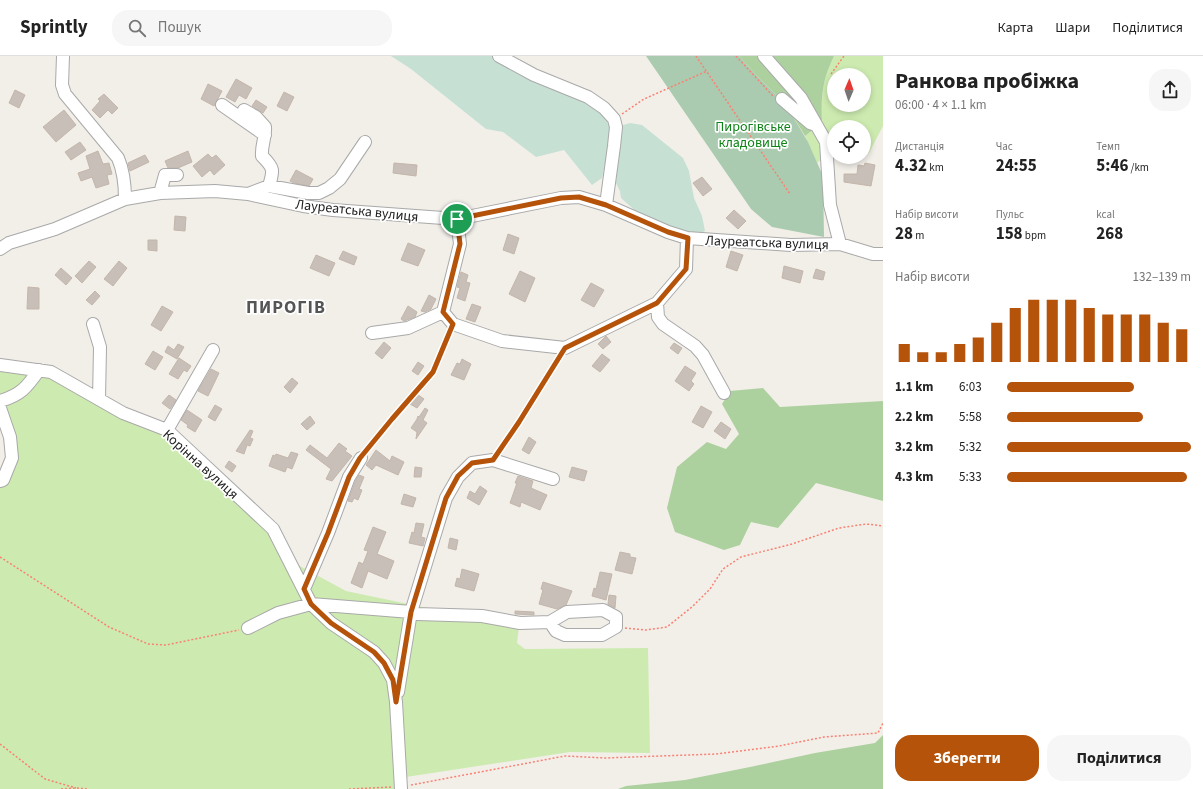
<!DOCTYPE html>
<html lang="uk">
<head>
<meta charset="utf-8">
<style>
  body { margin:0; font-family:"Source Sans 3",sans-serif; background:#f6f6f6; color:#222; height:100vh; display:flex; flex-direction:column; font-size:15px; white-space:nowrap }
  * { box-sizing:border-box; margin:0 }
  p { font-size:13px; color:#767676 }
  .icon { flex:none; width:22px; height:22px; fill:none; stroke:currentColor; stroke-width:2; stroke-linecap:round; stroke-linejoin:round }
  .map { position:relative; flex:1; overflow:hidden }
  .side { display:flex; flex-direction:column; background:#fff; width:320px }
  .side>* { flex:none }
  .needle { width:26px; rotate:2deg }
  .controls { position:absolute; left:827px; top:12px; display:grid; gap:8px }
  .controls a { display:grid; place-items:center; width:44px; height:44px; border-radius:50%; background:#fff; box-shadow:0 2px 6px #0003; font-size:20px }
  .pin { position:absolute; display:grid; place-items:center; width:34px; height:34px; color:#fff; margin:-17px; border:2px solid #fff; border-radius:50%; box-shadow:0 1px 4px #0007 }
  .round { display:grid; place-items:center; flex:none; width:42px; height:42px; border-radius:16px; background:#f6f6f6 }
  .overview { display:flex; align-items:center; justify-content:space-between; height:68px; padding:0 12px }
  h1 { font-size:22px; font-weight:700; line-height:30px }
  .stats { display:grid; grid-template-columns:repeat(3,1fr); gap:6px; height:68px; padding:4px 12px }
  .stats div { display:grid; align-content:center }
  .stats b { font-size:17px; font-weight:700 }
  .stats small { font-size:11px; font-weight:400 }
  .stats p { font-size:11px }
  .chart { height:112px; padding:8px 12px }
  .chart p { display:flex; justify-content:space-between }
  .chart svg { width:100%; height:72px; margin-top:4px; stroke:#b45309; stroke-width:6 }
  .primary-button { display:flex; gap:8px; margin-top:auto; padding:8px 12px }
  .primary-button a { flex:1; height:46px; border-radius:16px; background:#b45309; color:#fff; font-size:16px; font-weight:700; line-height:46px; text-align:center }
  .primary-button a+a { background:#f6f6f6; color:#222 }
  ul { padding:0 12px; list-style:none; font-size:13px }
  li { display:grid; grid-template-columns:64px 48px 1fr; align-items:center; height:30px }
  li i { height:10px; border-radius:5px; background:#b45309 }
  header { display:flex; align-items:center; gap:24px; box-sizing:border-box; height:56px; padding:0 20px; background:#fff; border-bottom:1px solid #e0e0e0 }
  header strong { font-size:19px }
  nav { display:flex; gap:22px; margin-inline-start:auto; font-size:14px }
  .search { width:280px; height:36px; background:#f6f6f6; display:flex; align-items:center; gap:10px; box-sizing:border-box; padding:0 14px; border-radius:16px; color:#767676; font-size:15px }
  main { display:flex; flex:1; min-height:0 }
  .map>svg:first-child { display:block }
</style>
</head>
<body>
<header>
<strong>Sprintly</strong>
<div class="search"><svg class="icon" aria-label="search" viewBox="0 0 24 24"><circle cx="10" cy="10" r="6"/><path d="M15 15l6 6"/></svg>Пошук</div>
<nav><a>Карта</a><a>Шари</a><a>Поділитися</a></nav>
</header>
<main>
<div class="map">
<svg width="883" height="733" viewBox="0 0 883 733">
  <rect width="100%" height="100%" fill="#f2efe9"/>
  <!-- grass -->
  <path fill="#cdebb0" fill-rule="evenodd" d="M834,0H883V70L869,97L864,96V71H834V94L817,107L805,80L822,67C821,39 822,25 834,0ZM834,19H864V49H834Z
    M0,309L51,316L167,374L273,473L298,509L346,535L519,571L517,587L525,593L648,592L650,697L570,696L406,721L407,733H0V425L12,402L0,352Z"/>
  <!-- forest -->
  <path fill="#add19e" d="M739,0H834C822,25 821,39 822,67L805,80L786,49L758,21Z
    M763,332L780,351L883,345V445L816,427L778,472L751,466L740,489L724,494L675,476L667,452L677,411L707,386L726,393L739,378L722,348L730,335Z
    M883,679V733H618L626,730L685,724L750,711L815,697L875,687Z"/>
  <!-- wetland -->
  <path fill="#c6e0d4" d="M391,0H493L594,49L608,63L611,71L606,104L602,122L592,129L564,94L536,101L503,76L486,73L411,13Z
    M630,67L642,69L683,102L689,115L694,142L702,160L705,175L696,180L640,159L621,142L620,135L616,127L620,70Z"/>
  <!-- cemetery -->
  <path fill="#aacbaf" d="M646,0H739L758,21L786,49L808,86L823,120L824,181L772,171L751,153Z"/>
  <!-- building -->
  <path fill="#c7bfb8" stroke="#c4b6ab" d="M236,23L252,32L246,43L239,39L235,46L226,41Z
    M208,28L222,35L214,50L201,43Z
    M15,34L25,39L19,52L9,47Z
    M284,36L294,41L287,55L277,50Z
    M104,38L118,52L112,58L108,54L100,62L92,54L100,45L98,43Z
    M256,44L267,51L263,57L252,50Z
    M64,54L76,69L56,86L43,71Z
    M80,86L86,94L71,104L65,96Z
    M98,95L103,108L109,107L112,118L107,119L109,128L96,132L92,121L81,125L78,117L90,113L86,100Z
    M188,95L192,106L178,112H168L165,105Z
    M208,98L212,102L216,99L225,109L214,119L210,114L202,121L193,110Z
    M145,99L149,106L130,115L128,107Z
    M394,107L417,109L416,120L393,117Z
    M865,107L875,109L871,130L844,126V118H857L858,109L864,110Z
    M296,114L313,123L309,130L294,127L290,125Z
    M702,121L712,133L703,140L693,127Z
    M734,154L746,165L738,173L726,162Z
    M175,160L186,161L185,175L174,174Z
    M508,178L519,182L514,198L503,194Z
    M148,184H157V195L148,194Z
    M408,187L425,194L418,210L401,204Z
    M343,195L357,201L354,209L339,203Z
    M731,195L743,199L737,215L726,211Z
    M316,199L335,207L329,220L310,212Z
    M89,205L96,211L82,227L75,220Z
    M119,205L127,212L113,230L104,223Z
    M784,210L803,215L800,227L782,222Z
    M61,212L72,222L66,229L55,219Z
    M816,213L825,216L823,224L813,222Z
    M520,215L535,222L525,246L509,238Z
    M461,216L468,219L466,226L470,227L465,245L457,242L460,232L457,231Z
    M591,227L604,234L594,251L581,244Z
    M28,231L39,232V253H27Z
    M95,235L100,240L92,249L86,244Z
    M429,239L436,243L431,253L425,256L421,255Z
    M472,248L481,251L475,266L466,263Z
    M162,250L173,256L161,275L151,269Z
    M408,250L417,256L415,261L404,265L401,263Z
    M606,280L611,286L603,293L598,288Z
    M384,286L391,292L382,303L375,297Z
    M674,287L682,292L678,298L670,292Z
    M178,288L184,291L177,303L165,296L168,290L174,294Z
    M153,295L163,301L155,314L145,308Z
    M602,298L610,304L600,316L592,310Z
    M179,302L191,310L187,316L184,314L178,323L169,318Z
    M462,303L471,308L464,324L451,319L457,307L460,308Z
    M418,306L424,310L418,319L412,315Z
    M685,310L696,317L691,325L694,328L689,335L675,325Z
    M211,313L219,317L208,340L198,335Z
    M292,322L298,327L290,337L284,331Z
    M417,338L424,343L417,352L410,348Z
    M169,339L176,344L170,353L162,347Z
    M215,349L222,353L215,365L208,361Z
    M701,350L712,356L703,372L692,366Z
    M425,352L428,354L423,364L427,367L416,383L417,376L411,372L417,363L418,360L419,361Z
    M187,354L202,364L195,376L187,371L188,369L181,364Z
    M310,360L315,367L307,374L301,368Z
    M721,366L731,373L725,383L714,375Z
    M250,374L253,375L250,382L253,383L250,390L247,389L244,398L236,395Z
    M529,381L536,386L529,398L522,394Z
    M339,387L347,393L345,395L352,400L332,425L326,423L331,413L306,394L310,389L327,402Z
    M376,394L390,405L392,400L404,406L398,419L376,409L372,414L366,409Z
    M291,396L298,398L292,413L287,411L285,416L269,410L273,399L275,400L276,398L288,402Z
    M229,405L236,410L232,416L225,411Z
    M415,411L422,412L421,421H414Z
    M572,411L587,415L584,425L569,421Z
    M359,419L364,421L359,433L362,434L358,444L354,442L352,446L348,445L356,424Z
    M518,420L533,425L531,432L547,439L540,454L521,446L520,451L510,447L517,427H515Z
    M480,430L487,435L479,449L467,442L470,435L475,438Z
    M404,438L416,442L413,451L401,448Z
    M416,467L424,468L421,481L425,482L423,490L409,487L412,476L414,477Z
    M373,471L386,476L377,498L394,505L387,523L368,515L362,532L351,527L359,506L363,508L368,495L364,494Z
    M450,482L458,484L456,494L448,492Z
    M620,496L630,498V501L636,502L632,518L615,514Z
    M462,513L479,518L474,535L455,530L457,522L460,523Z
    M600,516L612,518L606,544L592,540L594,532L596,533Z
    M543,526L572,535L566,549L557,553L539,548L543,534L541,533Z
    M609,539L616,540L615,552L608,548Z
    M515,555L534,556V559L515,558Z"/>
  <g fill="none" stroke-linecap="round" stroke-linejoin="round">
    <defs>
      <path id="minor" d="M63,0L62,29L65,38L118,102C124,116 125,128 125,143
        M499,0L534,19L588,41L604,52L614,63L616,71L614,90L606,149
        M764,0L801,42L826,86L830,149L840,188
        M782,43L810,67L816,69
        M222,49L265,79
        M244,54L256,61L265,71C266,81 261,89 262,100C274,112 274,114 269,130
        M160,137L165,119H177
        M248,138L269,130L308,137H319L329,132L340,123L365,86
        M457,163L460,188L443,256L453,268L502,285L565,292L657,247L686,213L687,182
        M0,193L9,187L55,173L125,143L160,137L215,135L248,138L303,150L333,154L457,163L561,142L579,141L606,149L668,176L687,182L791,189L840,188L873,198H883
        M657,247L658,261L663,268L695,290L703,299L724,337
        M93,268L100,291L99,343
        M372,277L408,272L443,256
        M0,309L51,316L123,357L167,374L273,473L311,548L331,567L374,596L384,607L393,624L396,646L401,733
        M0,345C21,339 27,331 39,314
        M0,352L10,381L12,402L3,424L0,425
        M167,374L213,294
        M304,533L328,477L349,421L361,402
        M248,572L278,557L311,548L411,556L417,558L482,560L520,567L550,566L556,575L565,579H602L616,571V561L603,554L567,556L550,566
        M398,636L411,556L446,442L458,421L472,407L493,404L553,423"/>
    </defs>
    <!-- minor casing -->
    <use href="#minor" stroke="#a9a9a9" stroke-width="14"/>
    <!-- path -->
    <path stroke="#fa8072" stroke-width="1.5" stroke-dasharray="2 2" stroke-linecap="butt" d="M696,0L790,138
      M736,0L773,40
      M831,18L844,0
      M622,58L644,43L707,15
      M367,394L392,363L433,316L449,277
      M498,396L519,366L559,301
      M0,501L109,571L148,588L166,589L239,574
      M625,572L646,574L667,571L692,551L710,533L723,513L741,501L792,488L839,472L866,468L883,470
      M0,688L45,723L76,732
      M411,729L565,700L605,702L716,698L779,690L824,681L878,677L883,667
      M61,733L76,732L88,733
      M349,733L392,731"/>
    <!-- minor -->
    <use href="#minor" stroke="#fff" stroke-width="12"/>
  </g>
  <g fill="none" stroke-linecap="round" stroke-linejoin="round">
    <defs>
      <path id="route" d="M579,141L606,149L668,176L688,182L686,213L657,247L565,292L519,366L493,404L472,407L458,420L446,442L411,556L396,646L393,624L384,607L374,596L331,567L311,548L304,533L328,477L349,421L360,402L392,363L433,316L453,268L443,256L460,188L457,163L561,142Z"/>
    </defs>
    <!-- route casing -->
    <use href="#route" stroke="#fff" stroke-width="8"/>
    <!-- route -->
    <use href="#route" stroke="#b45309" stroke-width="5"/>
  </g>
  <g text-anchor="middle" stroke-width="3.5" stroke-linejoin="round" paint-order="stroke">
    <!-- park labels -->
    <g font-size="14" fill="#0c8416" stroke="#fff">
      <text x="753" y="75">Пирогівське<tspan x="753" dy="16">кладовище</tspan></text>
    </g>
    <!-- street labels -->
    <g font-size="14" fill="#222" stroke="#fff">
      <text transform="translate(357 154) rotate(6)" y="5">Лауреатська вулиця</text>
      <text transform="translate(767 186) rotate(2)" y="5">Лауреатська вулиця</text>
      <text transform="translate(201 408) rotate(42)" y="5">Корінна вулиця</text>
    </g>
    <!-- district labels -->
    <g font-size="18" font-weight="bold" letter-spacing="1" fill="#555" stroke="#fff">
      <text x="286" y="257">ПИРОГІВ</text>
    </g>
  </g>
</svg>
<div class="controls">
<a><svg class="needle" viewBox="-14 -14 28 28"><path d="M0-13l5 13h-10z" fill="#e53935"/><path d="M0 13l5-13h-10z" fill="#767676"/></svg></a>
<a><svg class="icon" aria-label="locate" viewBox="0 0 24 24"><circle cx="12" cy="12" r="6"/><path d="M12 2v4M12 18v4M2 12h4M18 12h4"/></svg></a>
</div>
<div class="pin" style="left:457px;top:163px;background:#1e9e55"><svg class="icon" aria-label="arrive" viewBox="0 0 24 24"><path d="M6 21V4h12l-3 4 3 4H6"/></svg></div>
</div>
<section class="side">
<div class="overview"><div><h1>Ранкова пробіжка</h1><p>06:00 · 4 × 1.1 km</p></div><a class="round"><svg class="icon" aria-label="share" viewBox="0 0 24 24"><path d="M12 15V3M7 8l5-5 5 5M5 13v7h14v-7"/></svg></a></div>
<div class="stats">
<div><p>Дистанція</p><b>4.32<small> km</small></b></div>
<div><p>Час</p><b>24:55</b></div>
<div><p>Темп</p><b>5:46<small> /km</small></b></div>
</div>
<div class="stats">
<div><p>Набір висоти</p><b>28<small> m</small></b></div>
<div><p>Пульс</p><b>158<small> bpm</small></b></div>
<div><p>kcal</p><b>268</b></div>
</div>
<div class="chart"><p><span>Набір висоти</span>132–139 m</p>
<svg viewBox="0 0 160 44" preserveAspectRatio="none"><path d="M5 44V33M15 44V38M25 44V38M35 44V33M45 44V29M55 44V20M65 44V11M75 44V6M85 44V6M95 44V6M105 44V11M115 44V15M125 44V15M135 44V15M145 44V20M155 44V24"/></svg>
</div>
<ul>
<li><b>1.1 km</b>6:03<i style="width:69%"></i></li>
<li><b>2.2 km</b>5:58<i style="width:74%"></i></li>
<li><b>3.2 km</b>5:32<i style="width:100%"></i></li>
<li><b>4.3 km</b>5:33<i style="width:98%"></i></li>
</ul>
<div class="primary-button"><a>Зберегти</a><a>Поділитися</a></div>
</section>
</main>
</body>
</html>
